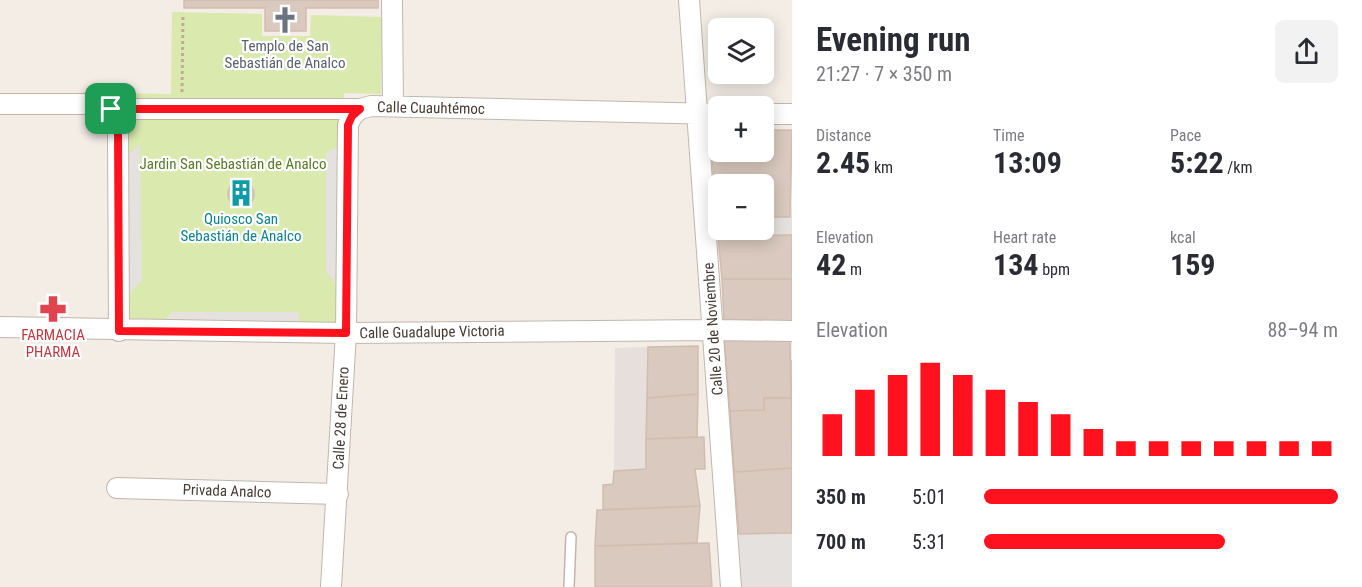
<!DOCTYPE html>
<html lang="en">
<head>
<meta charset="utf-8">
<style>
  body { margin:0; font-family:"Roboto Condensed",sans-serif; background:#f2f2f3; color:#2b2b33; height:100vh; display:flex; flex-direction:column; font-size:22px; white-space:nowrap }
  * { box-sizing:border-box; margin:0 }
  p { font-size:20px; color:#7c7c81 }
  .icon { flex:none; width:33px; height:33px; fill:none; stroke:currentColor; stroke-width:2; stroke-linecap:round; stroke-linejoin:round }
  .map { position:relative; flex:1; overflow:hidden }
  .details { display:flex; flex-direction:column; background:#fff; width:570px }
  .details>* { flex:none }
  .controls { position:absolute; left:708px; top:18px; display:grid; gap:12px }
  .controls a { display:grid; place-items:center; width:66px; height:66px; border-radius:9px; background:#fff; box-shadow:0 3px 15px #0003; font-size:30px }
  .pin { position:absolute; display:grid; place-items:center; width:51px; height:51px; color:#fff; margin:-26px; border-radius:12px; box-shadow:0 3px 9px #0006 }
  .round { display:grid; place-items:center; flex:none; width:63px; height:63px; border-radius:9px; background:#f2f2f3 }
  .head { display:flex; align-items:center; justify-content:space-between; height:102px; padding:0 24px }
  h1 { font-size:33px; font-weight:700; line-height:45px }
  .metrics { display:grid; grid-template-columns:repeat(3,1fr); gap:9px; height:102px; padding:6px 24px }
  .metrics div { display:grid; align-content:center }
  .metrics b { font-size:30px; font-weight:700 }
  .metrics small { font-size:16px; font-weight:400 }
  .metrics p { font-size:16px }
  .chart { height:168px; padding:12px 24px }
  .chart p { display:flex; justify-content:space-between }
  .chart svg { width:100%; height:108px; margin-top:6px; stroke:#ff121d; stroke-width:6 }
  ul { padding:0 24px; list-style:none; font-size:20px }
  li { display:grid; grid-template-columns:96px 72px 1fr; align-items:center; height:45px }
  li i { height:15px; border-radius:8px; background:#ff121d }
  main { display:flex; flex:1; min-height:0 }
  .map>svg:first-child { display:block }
</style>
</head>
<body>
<main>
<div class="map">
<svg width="792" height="587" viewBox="0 0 792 587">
  <rect width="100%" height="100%" fill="#f4ede6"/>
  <!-- industrial -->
  <path fill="#e6dfdb" d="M648,347L646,469L614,471L615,348Z"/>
  <!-- green -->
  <path fill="#dae9ae" d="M172,12L262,14V36H310L311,15L382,17L381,94L344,93L338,325L299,328L298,312H173L158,327L133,328L124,317L140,145L123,160L122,121L96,98L97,93L171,94Z"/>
  <!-- parking -->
  <path fill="#e5e1df" d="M140,144L142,281L124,298L123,160Z
    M342,145L340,287L326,272V153Z
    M792,202V235L767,236L764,217H790Z
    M173,312H299V328L158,327Z
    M792,533V587H738L739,534Z"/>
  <!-- building -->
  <path fill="#d9c9be" stroke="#d1bdaf" stroke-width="1.5" d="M184,0H378V8H306V31H265V8H184Z
    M710,129H718V152H764V130H792L790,217H764V184H718V230H764V222L767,236H718Z
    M228 194a13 13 0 1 1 26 0a13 13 0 1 1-26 0Z
    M792,235V279H722L718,236Z
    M722,279H792V321L724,320Z
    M724,338L790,340L791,398H764V410L730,411Z
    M698,346V394L647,398L648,347Z
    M791,360L792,468L734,472L730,411L764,410V398H791Z
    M698,394L697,437L646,439L647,398Z
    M704,437L705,469H695L700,506L603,510V485L613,484L614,471L646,469V439Z
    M792,468V533L739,534L734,472Z
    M700,506L697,543L595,546L597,510Z
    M709,543L712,587H595V546Z"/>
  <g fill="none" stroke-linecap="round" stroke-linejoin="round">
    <defs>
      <path id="lane" d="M569,587L571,537"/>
      <path id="street" d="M392,0L393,106
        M689,0L731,587
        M0,104H93L111,109H360L371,106L718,114
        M111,109L116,117L118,128L119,331
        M764,114H792
        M0,327L346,333L714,330L792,331
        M117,488L338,494
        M331,587L346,333L348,125L352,116L360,109"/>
    </defs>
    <!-- lane casing -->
    <use href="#lane" stroke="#c2b6ac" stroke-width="12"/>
    <!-- street casing -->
    <use href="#street" stroke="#c2b6ac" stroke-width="22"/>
    <!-- path -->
    <path stroke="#c2ac99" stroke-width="3" stroke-dasharray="3 3" stroke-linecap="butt" d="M182,92L183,16"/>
    <!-- lane -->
    <use href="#lane" stroke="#fff" stroke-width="9"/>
    <!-- street -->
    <use href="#street" stroke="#fff" stroke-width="20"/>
  </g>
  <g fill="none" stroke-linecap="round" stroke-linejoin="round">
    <defs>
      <path id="route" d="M111,109H360L352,116L348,125L346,333L119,331L118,128Z"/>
    </defs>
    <!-- route casing -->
    <use href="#route" stroke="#fff" stroke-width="12"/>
    <!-- route -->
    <use href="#route" stroke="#ff121d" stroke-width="8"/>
  </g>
  <!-- icons -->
  <defs>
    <symbol id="church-bare" viewBox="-9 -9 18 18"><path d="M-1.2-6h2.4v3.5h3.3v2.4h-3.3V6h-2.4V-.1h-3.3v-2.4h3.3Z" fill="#6b7280" stroke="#fff" stroke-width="2.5" paint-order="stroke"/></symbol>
    <symbol id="building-bare" viewBox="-9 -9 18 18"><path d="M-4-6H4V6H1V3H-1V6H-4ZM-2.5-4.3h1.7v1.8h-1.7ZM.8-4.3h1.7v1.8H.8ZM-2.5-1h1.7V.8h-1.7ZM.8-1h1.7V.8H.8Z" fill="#0f9aa8" stroke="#fff" stroke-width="2.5" paint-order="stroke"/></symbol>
    <symbol id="pharmacy-bare" viewBox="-9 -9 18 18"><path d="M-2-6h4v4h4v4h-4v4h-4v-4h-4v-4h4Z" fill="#e0444e" stroke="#fff" stroke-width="2.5" paint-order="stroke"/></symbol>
  </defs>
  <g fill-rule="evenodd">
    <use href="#church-bare" x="266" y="1" width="38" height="38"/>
    <use href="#building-bare" x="222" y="174" width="38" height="38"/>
    <use href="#pharmacy-bare" x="34" y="290" width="38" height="38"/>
  </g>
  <g text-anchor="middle" stroke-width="4.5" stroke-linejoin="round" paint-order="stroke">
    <!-- worship labels -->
    <g font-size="15" fill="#5b616d" stroke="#fff">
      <text x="285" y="51">Templo de San<tspan x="285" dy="17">Sebastián de Analco</tspan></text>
    </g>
    <!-- street labels -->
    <g font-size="15" fill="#473d35" stroke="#fff">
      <text transform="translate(431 108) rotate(1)" y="5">Calle Cuauhtémoc</text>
      <text transform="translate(713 329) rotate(-94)" y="5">Calle 20 de Noviembre</text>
      <text transform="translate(432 332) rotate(-1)" y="5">Calle Guadalupe Victoria</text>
      <text transform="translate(341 418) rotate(-87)" y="5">Calle 28 de Enero</text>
      <text transform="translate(227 491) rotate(2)" y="5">Privada Analco</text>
    </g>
    <!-- park labels -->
    <g font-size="15" fill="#577a27" stroke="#fff">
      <text x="233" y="169">Jardin San Sebastián de Analco</text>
    </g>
    <!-- culture labels -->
    <g font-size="15" fill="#0d838f" stroke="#fff">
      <text x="241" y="224">Quiosco San<tspan x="241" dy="17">Sebastián de Analco</tspan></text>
    </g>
    <!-- health labels -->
    <g font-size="15" fill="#be3a42" stroke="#fff">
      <text x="53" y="340">FARMACIA<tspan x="53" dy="17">PHARMA</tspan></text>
    </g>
  </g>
</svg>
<div class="controls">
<a><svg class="icon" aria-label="layers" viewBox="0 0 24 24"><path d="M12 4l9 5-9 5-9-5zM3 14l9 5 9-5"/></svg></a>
<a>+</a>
<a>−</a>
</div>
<div class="pin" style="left:111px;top:109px;background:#1e9e55"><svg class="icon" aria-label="arrive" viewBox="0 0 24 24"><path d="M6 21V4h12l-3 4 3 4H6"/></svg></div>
</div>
<section class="details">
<div class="head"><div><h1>Evening run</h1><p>21:27 · 7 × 350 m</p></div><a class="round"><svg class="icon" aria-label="share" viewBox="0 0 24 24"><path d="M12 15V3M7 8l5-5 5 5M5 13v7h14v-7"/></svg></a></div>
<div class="metrics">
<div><p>Distance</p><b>2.45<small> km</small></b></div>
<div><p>Time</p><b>13:09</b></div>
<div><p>Pace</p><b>5:22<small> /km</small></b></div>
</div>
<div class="metrics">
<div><p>Elevation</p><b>42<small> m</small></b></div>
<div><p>Heart rate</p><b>134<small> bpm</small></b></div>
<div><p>kcal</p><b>159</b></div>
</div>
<div class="chart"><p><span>Elevation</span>88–94 m</p>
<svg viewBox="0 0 160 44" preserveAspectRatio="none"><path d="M5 44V27M15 44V17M25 44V11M35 44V6M45 44V11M55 44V17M65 44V22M75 44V27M85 44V33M95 44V38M105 44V38M115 44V38M125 44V38M135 44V38M145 44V38M155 44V38"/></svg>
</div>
<ul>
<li><b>350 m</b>5:01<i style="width:100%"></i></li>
<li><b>700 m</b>5:31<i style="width:68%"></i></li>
</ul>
</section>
</main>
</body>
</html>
